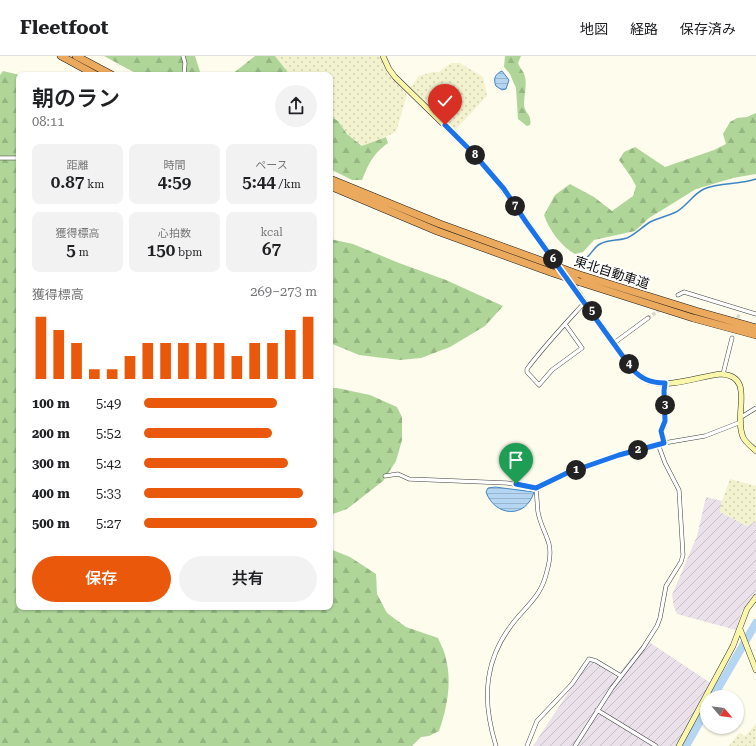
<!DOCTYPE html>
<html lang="ja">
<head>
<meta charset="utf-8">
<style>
  body { margin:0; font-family:"Roboto Serif","Noto Sans JP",serif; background:#f2f2f2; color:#202124; height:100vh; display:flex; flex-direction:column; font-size:15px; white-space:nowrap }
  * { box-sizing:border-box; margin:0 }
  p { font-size:13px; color:#757577 }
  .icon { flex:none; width:22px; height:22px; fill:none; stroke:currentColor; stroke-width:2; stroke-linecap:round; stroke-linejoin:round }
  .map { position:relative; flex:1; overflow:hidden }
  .drawer { position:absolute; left:16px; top:16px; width:317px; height:538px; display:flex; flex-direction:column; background:#fff; border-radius:8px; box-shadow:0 1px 3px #0004 }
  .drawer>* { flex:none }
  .needle { width:26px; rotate:119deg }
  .tools { position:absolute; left:700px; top:634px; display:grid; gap:8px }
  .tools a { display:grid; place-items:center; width:44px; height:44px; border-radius:50%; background:#fff; box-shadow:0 1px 3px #0004; font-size:20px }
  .pin { position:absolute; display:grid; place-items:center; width:34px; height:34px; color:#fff; margin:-41px -17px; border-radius:50% 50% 50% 0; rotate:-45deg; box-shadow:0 0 4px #0007 }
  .pin .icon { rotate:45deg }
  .km { position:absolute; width:20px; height:20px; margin:-10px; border-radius:50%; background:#222; color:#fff; font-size:11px; line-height:20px; text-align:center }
  .round { display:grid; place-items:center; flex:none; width:42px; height:42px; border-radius:21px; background:#f2f2f2 }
  .head { display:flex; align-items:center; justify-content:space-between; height:68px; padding:0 16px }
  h1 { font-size:22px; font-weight:600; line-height:30px }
  .figures { display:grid; grid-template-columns:repeat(3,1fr); gap:6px; height:68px; padding:4px 16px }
  .figures div { display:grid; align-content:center; border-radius:8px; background:#f2f2f2; text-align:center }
  .figures b { font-size:17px; font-weight:600 }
  .figures small { font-size:11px; font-weight:400 }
  .figures p { font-size:11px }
  .chart { height:112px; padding:8px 16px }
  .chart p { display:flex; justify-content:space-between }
  .chart svg { width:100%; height:72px; margin-top:4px; stroke:#ea580c; stroke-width:6 }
  .action { display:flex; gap:8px; margin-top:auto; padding:8px 16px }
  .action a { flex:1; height:46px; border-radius:24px; background:#ea580c; color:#fff; font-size:16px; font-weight:600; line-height:46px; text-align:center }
  .action a+a { background:#f2f2f2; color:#202124 }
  ul { padding:0 16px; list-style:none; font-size:13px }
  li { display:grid; grid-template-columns:64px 48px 1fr; align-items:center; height:30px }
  li i { height:10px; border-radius:5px; background:#ea580c }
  header { display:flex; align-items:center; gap:24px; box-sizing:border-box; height:56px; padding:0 20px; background:#fff; border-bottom:1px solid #e0e0e0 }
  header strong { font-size:19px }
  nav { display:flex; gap:22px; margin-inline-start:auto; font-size:14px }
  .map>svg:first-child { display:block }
</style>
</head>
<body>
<header>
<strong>Fleetfoot</strong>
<nav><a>地図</a><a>経路</a><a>保存済み</a></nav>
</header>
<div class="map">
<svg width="756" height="690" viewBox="0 0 756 690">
  <defs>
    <pattern id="industrial-furrows" width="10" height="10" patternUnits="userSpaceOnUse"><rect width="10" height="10" fill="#eae1ea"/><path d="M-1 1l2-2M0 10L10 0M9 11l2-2" fill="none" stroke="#c8c0c8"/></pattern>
    <pattern id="farmland-dots" width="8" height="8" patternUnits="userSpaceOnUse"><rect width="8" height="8" fill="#f2f2ce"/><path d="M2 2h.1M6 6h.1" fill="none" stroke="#ceceb0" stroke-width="1.8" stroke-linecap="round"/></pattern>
    <pattern id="forest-firs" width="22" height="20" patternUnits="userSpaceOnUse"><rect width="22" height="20" fill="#afd599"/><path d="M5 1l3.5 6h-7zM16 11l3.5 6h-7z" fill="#95b683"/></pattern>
    <pattern id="water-rules" width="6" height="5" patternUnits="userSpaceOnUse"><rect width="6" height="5" fill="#b4d6f2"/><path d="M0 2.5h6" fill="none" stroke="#9ab6ce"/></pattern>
  </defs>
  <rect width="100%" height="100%" fill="#fefcec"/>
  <!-- industrial -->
  <path fill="url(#industrial-furrows)" d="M706,441L722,445L720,456L747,470L756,465V535L742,555L736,574L677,558L674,551L672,539L697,480Z
    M646,584L712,628L680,690H533L591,602L616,621Z"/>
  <!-- farmland -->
  <path fill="url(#farmland-dots)" d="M275,0H380L390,19L407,39L396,76L363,90L347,78L338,65L330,60V19H290Z
    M451,7H460L483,21L487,40L455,74L410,32L419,20L432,16H439Z
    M730,423L756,430V465L748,470L720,456L722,445Z
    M756,668V690H729L739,677L745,680Z"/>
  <!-- forest -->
  <path fill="url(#forest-firs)" d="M104,0H195L201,19H139Z
    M255,0H275L290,19H231Z
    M505,0H521L518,7C520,13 524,15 525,21C527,28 524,41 524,49C525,58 532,58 530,69L527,70L518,63L516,32L510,18L504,11Z
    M3,15L20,19H19V551H330V493L350,501L376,518L377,538L387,557L406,571L438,582C441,589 445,596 446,603C452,627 447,652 439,675L429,680L421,681L412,690H0V19Z
    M756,57V118L733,122L696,133L649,162L635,175L594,184L583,196L575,198C561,190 549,174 544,159L555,139L570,128L594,141L612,155L633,140L636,130L631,121L619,104L624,96L635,91L665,111L714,94L726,88L723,78L730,66L737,62L747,61Z
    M330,60L338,65L347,78L362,90L386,81L388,87C373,98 369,107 362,124H352L330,113Z
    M330,183L353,188L399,207L446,224L503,250L485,270L450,291L421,302L400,304L359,299L330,287Z
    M330,332H337L370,339L397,351L402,361V384L396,405L383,425L347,453L330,459Z"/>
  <!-- water -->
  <path fill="url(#water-rules)" stroke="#4085c4" d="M502,15L509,24L506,33L502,34L496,30C493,23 495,18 502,15Z
    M495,431L534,436C526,463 495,461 486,436L488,432Z"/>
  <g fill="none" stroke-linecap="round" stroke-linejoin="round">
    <!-- stream -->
    <path stroke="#4085c4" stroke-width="1.5" d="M585,203C591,199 594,191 600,188C609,183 618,185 627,182C636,178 642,171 650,166C658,162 668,160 676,156C687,150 693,138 704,133C720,126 740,129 756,123"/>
    <!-- river -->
    <path stroke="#b4d6f2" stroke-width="8" d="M713,641L756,567
      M686,690L707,653"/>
    <!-- street-tunnel -->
    <path stroke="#dad8ca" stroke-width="3.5" stroke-dasharray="3.5 2" stroke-linecap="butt" d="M648,262L662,252
      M736,267L739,258"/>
    <defs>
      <path id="street" d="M183,0L185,7L184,19
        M0,102H19
        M678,239L684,236L756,258
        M565,268L582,292L552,314L539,329L527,316V313C545,289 565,268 585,246
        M614,287L648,262
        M723,318L732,282
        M743,360L756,352
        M664,387L661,375L665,365L664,335L665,327
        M385,420L398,418L409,423L507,427L536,432L567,417L619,399L658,388L705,380L741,366
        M597,654L656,690
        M496,690C481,642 484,600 518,561C532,545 542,537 547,515C549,508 551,496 549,488C546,477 540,468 538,456C537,448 537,440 536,432
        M527,690L537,665L572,628L589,603L596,605L621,620
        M575,690L612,632L643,592L657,570L660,562L666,530L681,506L683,499L679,434L665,407L658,388"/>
      <path id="secondary" d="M383,0L389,13L395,21L474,98L492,118L560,212
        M567,221L632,313C638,318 643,323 650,326C669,332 701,320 721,318C756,320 733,358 743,381C745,386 752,391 756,395
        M740,573L756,614
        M679,690L733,590L747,553L756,541"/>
      <path id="highway" d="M61,0L96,19
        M76,0L112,19
        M330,123L440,168L550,208
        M330,130L437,175L553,217
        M577,218L696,255L756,272
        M580,226L693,262L756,279"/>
    </defs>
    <!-- street casing -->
    <use href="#street" stroke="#3f3f3f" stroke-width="4.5"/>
    <!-- secondary casing -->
    <use href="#secondary" stroke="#2e2e2e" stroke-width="6"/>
    <!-- highway casing -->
    <use href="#highway" stroke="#1d1d1d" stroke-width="8"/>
    <!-- street -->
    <use href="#street" stroke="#fff" stroke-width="3.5"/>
    <!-- secondary -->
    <use href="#secondary" stroke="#faf7ab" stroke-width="5"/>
    <!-- highway -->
    <use href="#highway" stroke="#eba95d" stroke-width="7"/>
    <defs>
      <path id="highway-bridge" d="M550,208L577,218
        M553,217L580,226"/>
    </defs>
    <!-- highway-bridge casing -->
    <use href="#highway-bridge" stroke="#1d1d1d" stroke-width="8" stroke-linecap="butt"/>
    <!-- highway-bridge -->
    <use href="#highway-bridge" stroke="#eba95d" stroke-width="7"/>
  </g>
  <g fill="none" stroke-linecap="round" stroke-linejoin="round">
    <defs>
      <path id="route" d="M445,69L474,98L504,133L526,166L632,313C642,323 650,327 665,327L664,335L665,365L661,375L664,387L619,399L567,417L536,432L516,428"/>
    </defs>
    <!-- route casing -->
    <use href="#route" stroke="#fff" stroke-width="8"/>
    <!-- route -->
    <use href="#route" stroke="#1a73e8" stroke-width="5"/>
  </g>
  <g text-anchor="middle" stroke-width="4" stroke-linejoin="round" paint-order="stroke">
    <!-- street labels -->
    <g font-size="13" fill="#0c0c0c" stroke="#fff">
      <text transform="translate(612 216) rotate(18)" y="5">東北自動車道</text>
    </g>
  </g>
</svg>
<div class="tools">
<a><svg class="needle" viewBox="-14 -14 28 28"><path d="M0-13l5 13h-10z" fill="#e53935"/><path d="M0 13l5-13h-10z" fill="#757577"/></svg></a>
</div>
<div class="pin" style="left:516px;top:428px;background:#1e9e55"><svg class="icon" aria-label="arrive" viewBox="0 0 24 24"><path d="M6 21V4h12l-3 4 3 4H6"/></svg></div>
<div class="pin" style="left:445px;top:69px;background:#d93025"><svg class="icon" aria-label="check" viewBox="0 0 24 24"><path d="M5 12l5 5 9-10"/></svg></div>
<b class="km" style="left:576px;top:414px">1</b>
<b class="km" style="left:638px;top:394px">2</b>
<b class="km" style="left:665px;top:349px">3</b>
<b class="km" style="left:629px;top:308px">4</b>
<b class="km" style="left:592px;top:255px">5</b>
<b class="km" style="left:553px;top:203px">6</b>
<b class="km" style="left:515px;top:150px">7</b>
<b class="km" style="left:475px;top:99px">8</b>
<section class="drawer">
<div class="head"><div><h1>朝のラン</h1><p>08:11</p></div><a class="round"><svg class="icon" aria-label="share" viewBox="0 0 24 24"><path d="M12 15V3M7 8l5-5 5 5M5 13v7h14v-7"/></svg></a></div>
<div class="figures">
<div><p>距離</p><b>0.87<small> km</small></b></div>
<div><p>時間</p><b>4:59</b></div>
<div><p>ペース</p><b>5:44<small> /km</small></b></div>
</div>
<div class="figures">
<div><p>獲得標高</p><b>5<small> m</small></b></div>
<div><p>心拍数</p><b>150<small> bpm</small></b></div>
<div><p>kcal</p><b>67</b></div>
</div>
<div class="chart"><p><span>獲得標高</span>269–273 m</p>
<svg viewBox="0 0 160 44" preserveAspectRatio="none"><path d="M5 44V6M15 44V14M25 44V22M35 44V38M45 44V38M55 44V30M65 44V22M75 44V22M85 44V22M95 44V22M105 44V22M115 44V30M125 44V22M135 44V22M145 44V14M155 44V6"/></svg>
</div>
<ul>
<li><b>100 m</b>5:49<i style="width:77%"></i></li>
<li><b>200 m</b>5:52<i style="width:74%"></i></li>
<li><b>300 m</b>5:42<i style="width:83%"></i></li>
<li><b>400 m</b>5:33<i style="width:92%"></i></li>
<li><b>500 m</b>5:27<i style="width:100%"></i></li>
</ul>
<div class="action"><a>保存</a><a>共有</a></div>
</section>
</div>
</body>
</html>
